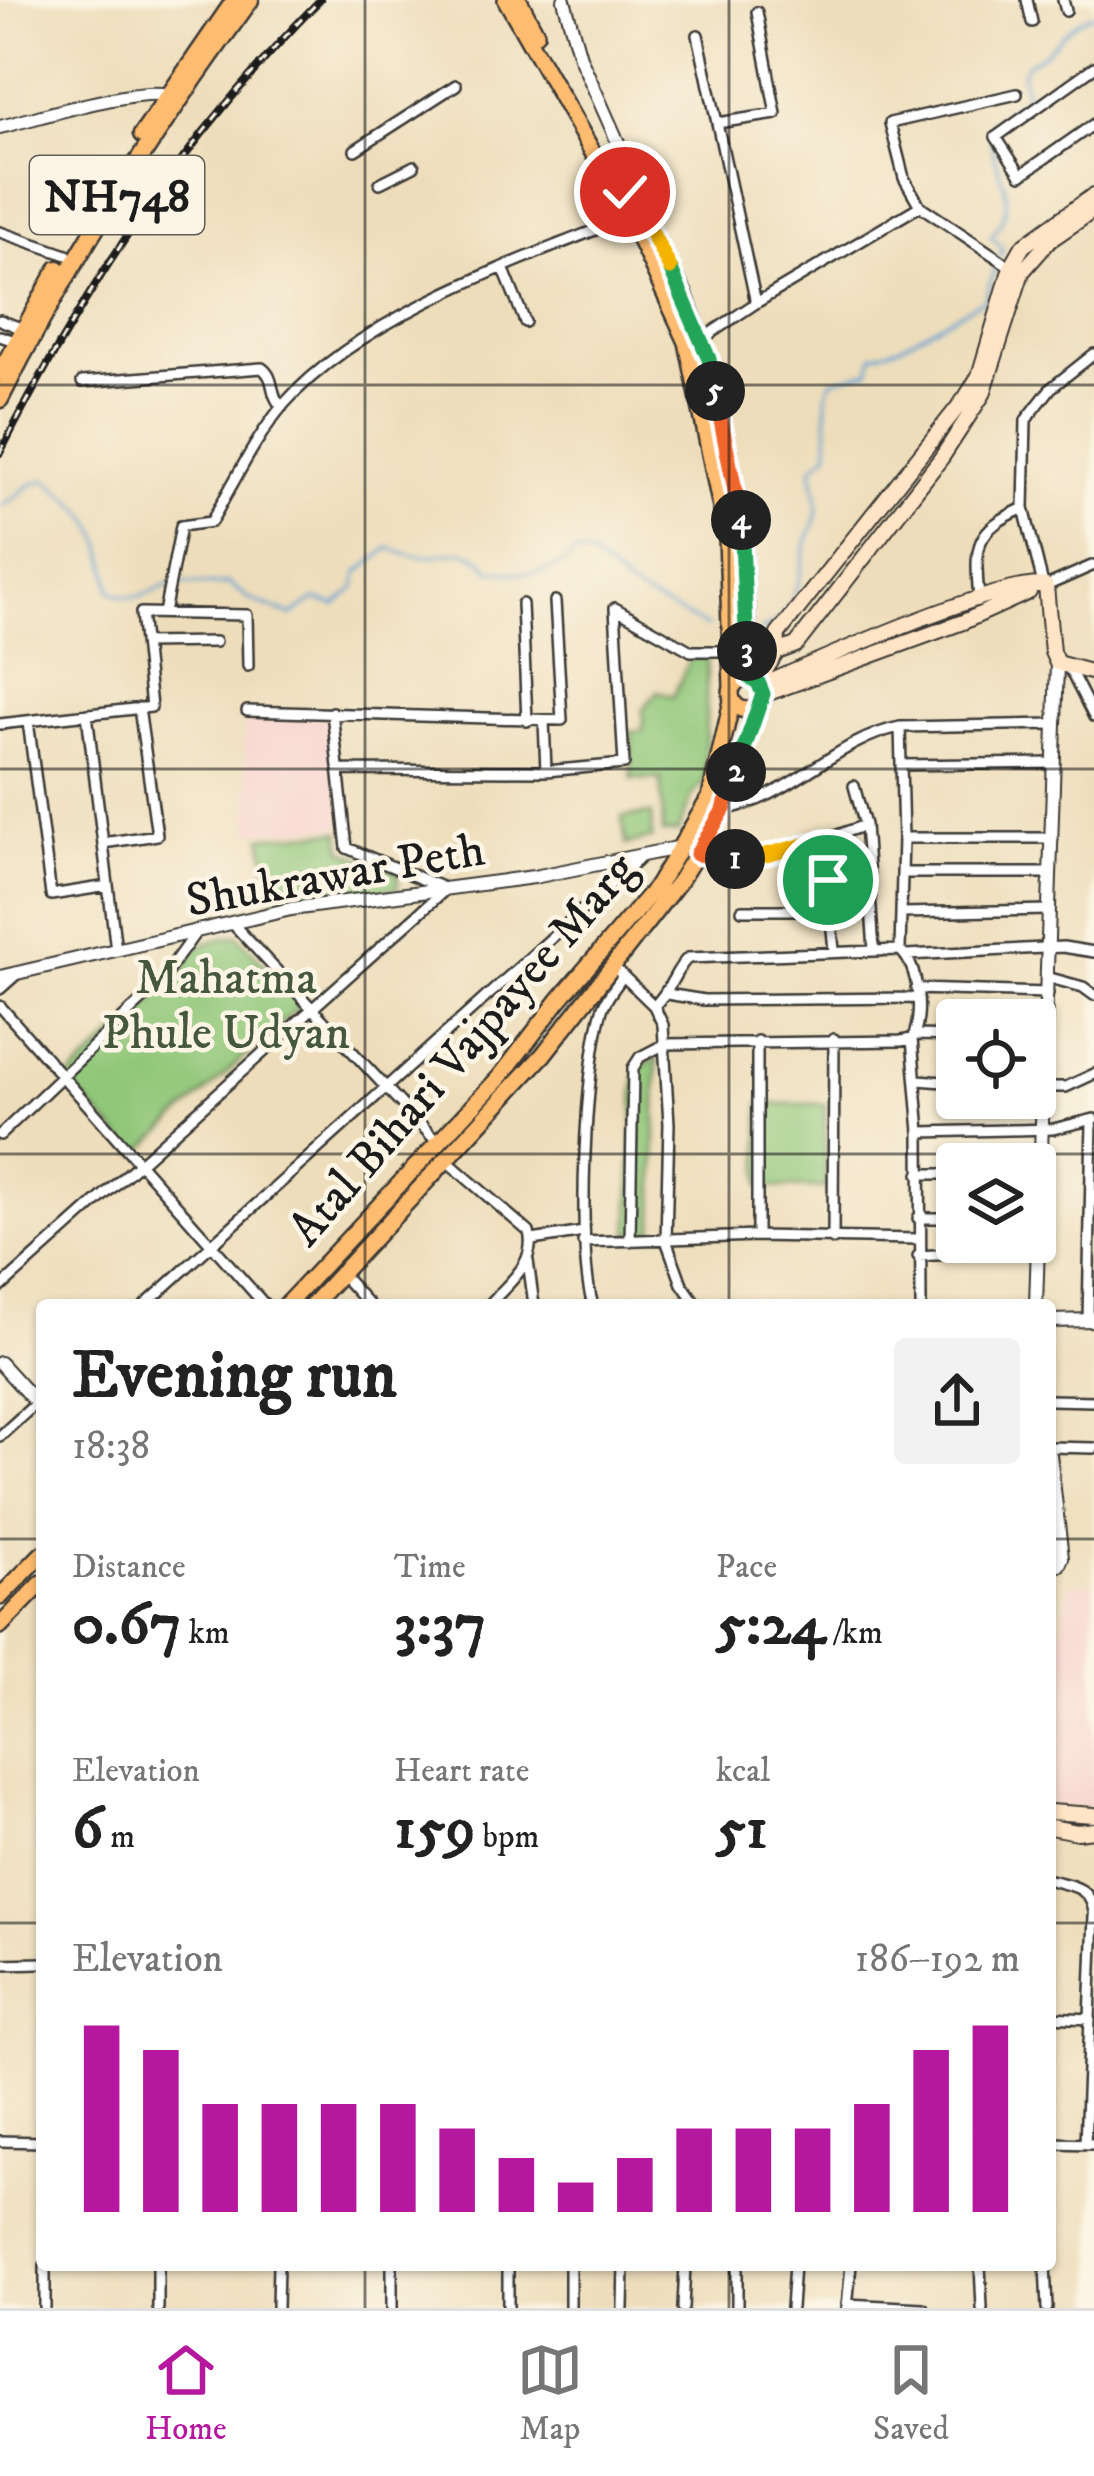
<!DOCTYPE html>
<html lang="en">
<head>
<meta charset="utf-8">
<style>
  body { margin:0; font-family:"IM FELL DW Pica",serif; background:#f2f2f2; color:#222; height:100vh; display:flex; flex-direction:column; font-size:45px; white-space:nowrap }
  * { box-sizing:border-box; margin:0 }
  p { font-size:39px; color:#767676 }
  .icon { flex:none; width:66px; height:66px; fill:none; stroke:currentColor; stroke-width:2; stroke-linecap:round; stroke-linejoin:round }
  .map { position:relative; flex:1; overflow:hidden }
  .details { position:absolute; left:36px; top:1299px; width:1020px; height:972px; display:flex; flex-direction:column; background:#fff; border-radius:12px; box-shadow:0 3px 9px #0004 }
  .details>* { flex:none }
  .fabs { position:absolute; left:936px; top:999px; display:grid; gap:24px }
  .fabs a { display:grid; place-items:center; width:120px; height:120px; border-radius:12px; background:#fff; box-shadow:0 3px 9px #0004; font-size:60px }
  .pin { position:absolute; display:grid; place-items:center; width:102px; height:102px; color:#fff; margin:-51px; border:6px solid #fff; border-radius:50%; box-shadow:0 3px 12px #0007 }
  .km { position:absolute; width:60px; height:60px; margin:-30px; border-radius:50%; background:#222; color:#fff; font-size:33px; line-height:60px; text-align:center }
  .round { display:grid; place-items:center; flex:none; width:126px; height:126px; border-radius:12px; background:#f2f2f2 }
  .overview { display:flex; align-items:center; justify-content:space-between; height:204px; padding:0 36px }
  h1 { font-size:66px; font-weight:700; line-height:90px }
  .stats { display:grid; grid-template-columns:repeat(3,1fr); gap:18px; height:204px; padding:12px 36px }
  .stats div { display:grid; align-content:center }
  .stats b { font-size:60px; font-weight:700 }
  .stats small { font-size:33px; font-weight:400 }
  .stats p { font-size:33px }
  .chart { height:336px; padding:24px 36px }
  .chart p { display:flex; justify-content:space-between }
  .chart svg { width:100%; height:216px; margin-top:12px; stroke:#b5179e; stroke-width:6 }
  .menu { display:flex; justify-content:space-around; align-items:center; height:168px; border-top:3px solid #e0e0e0; background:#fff; font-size:33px; color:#767676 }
  .menu a { display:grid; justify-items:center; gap:6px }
  .menu .selected { color:#b5179e }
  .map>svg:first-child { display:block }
</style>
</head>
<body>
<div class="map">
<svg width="1094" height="2308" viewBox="0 0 1094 2308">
  <rect width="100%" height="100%" fill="#fcf5e5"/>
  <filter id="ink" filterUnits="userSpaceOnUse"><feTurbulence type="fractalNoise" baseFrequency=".00833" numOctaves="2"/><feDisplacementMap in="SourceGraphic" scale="24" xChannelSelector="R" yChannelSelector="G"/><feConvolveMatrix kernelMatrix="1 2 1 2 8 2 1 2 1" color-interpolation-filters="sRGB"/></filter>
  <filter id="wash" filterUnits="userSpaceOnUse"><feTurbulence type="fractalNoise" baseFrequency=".004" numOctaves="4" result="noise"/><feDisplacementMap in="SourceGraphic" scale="48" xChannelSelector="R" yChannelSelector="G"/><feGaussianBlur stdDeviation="2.7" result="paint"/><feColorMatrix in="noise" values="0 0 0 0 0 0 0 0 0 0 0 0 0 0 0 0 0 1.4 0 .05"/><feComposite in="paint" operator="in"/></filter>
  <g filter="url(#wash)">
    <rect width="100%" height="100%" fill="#edddba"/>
    <!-- built -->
    <path fill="#f7d0cd" d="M331,715L342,826L250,832L244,722Z
      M1094,1583V1808H1078L1050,1803V1660L1062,1628L1069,1584Z"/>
    <!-- green -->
    <path fill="#91c779" stroke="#56724a" stroke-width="3" d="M690,658H707L705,780L692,796L678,832L663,833L661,779H632L631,732L643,731V709L658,691L673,697Z
      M651,814L653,838L626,845L622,817Z
      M340,831L343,850L398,873V888L274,903L262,837Z
      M237,935L301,1005L137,1155L67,1080L184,972C189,943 212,941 237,935Z
      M657,1059L654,1231L629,1234L636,1068Z
      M760,1104H825V1188L760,1187Z"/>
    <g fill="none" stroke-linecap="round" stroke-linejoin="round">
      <!-- stream -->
      <path stroke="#5ca0d1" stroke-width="3" d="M1000,256L1003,249L991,236C1028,194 987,171 990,123L1026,96L1022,73L1027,63C1056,53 1064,22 1094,14
        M0,506C21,498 22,484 46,480C97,518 102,529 111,591C118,595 121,597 130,597C145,598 155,589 169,585C190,579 207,589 228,583L251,600L292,615L315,599L336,605L355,588L358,573L389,548C399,551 409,555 418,556C453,558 465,538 490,570C525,575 548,579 575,553L590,555L634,591L708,627
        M760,630C798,620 799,574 807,543C809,534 815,525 817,516C820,502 814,483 812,468L829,452L826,395L832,380L869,371L873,355L898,347L985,299L996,267"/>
    </g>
  </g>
  <g filter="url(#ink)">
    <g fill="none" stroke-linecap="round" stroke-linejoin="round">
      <defs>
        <path id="minor" d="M1027,0L1032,22
          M1063,0L1066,11
          M698,35L756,303
          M1094,67L996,137L1021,175L1094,124
          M717,123L776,114L757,12
          M355,150L456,85
          M380,183L414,166
          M920,206L1011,267
          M0,232L67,255
          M504,270L525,322
          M0,320L23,329
          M0,336L18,342
          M702,339L756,303L920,206L904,178L890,123L1017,94
          M82,382L262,368C276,378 269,395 282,407
          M1043,584L1024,508L1026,420L1051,388L1094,354
          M1046,586L1094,565
          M979,600C975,547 972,531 1024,508
          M522,604L527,721
          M615,608L691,651H729
          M164,613L181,526L211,522C234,483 255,438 284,404C364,314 520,260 631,216
          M144,643L215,642
          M1069,668L1094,717
          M247,711L562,720L555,601
          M87,714L116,950
          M544,720L546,771
          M28,721L51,895L108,886
          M0,724L151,707L141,613L247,615L248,666
          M900,727L903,838L900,950
          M903,765L1053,763
          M339,770L546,771L624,764L615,608
          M854,786L865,825L874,950
          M724,809C786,802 834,740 900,727L1054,724
          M903,838H1049
          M823,840L834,950
          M103,843L157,835L139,708
          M684,846C738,879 811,844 865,825
          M903,873H1049
          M742,910H830
          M902,913L1048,910
          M232,923L438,1143
          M907,955L1063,947L1094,952
          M613,966L654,1006L663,1025L669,1124L666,1240L682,1284L697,1305
          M1050,978L1083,987L1094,995
          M0,989L18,973
          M916,989L1048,993
          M667,994L704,1000L917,998
          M0,1006L265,1305
          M916,1035L957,1036
          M912,1039L920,1132L921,1305
          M757,1041V1236
          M918,1080L957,1083
          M1035,1087H1066L1094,1074
          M920,1132L1053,1129L1094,1119
          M0,1135L157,986L196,932
          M448,1162L529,1232C537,1263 508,1283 489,1305
          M919,1174H957
          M918,1218H957
          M833,1239L834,1039
          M532,1240L584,1232
          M630,1241L633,1068L640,1057L665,1044L901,1041L912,1039C924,1017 919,967 900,950L688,958C675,969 672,989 654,1006
          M583,1242L757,1236L918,1239
          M918,1256L1039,1249
          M528,1261L534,1305
          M341,1274L369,1305
          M0,1288L446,889L347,848L332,712
          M145,1305L640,858
          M593,1305C576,1254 585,1059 603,1007C608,995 616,986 623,976
          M1088,1320L1092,1120
          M1050,1400L1094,1401
          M0,1436L42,1398
          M1050,1447L1094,1448
          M1050,1880C1072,1886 1090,1886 1094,1912
          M0,1964L42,1963
          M1050,2017L1090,2019L1085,2144
          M1090,2019L1094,1916
          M0,2141L42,2142
          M1050,2143L1094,2144
          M45,2265V2308
          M508,2265V2308
          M570,2265V2308
          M980,2265L982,2308
          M1045,2265L1047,2308
          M847,2304L923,2308
          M158,2308V2265
          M277,2308L278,2265
          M392,2308V2265
          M623,2308L624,2265
          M683,2308L685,2265
          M737,2308V2265
          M791,2308L794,2265
          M847,2308L851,2265"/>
        <path id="tertiary" d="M564,0L580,57L628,165L629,182L625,192
          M0,127C39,118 140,85 174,96
          M0,977L291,909L534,877L682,847
          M1036,1305L1057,663
          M1050,1321L1094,1320
          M0,1363L42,1409
          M1050,1455L1062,1558L1059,1565L1050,1568"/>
        <path id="secondary" d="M777,652L778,634L966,397L979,376L1011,267L1023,246L1094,195
          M758,682L777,652L796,645L942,457L983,394L1022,272L1050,240L1094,210
          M761,686C808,665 1009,575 1046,586L1052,652L1057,663L1094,673
          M763,695L963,622L1029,592
          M1050,1812L1094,1815
          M1050,1827L1077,1832L1094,1830"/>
        <path id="primary" d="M506,0L629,216L687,342L727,537L732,688
          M519,0L536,33
          M610,170L641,212L684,294L709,359L742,524L750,678
          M731 694a16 16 0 1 1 32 0a16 16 0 1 1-32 0Z
          M286,1305L500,1077L559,1000L657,886L710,797L732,701
          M312,1305L543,1055L680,880L724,809L757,706
          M0,1597L42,1554
          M0,1626L42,1583"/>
        <path id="trunk" d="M142,135L235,0
          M0,373L58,269
          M0,399C70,258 158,127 250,0"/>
      </defs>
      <!-- minor casing -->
      <use href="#minor" stroke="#3b3934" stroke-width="14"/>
      <!-- tertiary casing -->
      <use href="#tertiary" stroke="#3b3934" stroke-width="16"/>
      <!-- secondary casing -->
      <use href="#secondary" stroke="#3b3934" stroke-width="18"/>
      <!-- primary casing -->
      <use href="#primary" stroke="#3b3934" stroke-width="20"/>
      <!-- trunk casing -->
      <use href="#trunk" stroke="#3b3934" stroke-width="21"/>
      <!-- minor -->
      <use href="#minor" stroke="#fff" stroke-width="9"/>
      <!-- tertiary -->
      <use href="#tertiary" stroke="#fff" stroke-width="12"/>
      <!-- secondary -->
      <use href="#secondary" stroke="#ffe4c6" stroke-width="14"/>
      <!-- primary -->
      <use href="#primary" stroke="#febc70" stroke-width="15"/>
      <!-- trunk -->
      <use href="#trunk" stroke="#febc70" stroke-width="16"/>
      <defs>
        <path id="rail" d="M0,453C88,281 185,138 320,0"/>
      </defs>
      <!-- rail casing -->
      <use href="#rail" stroke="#1c1c1c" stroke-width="8"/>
      <!-- rail -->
      <use href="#rail" stroke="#fcf5e5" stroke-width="3" stroke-dasharray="9" stroke-linecap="butt"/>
    </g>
  </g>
  <g fill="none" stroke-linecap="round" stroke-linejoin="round" filter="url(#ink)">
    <defs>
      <path id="split-1" d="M735,859L762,856L824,840L828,880"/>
      <path id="split-2" d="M735,859L697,854L724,809L736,772"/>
      <path id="split-3" d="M736,772L763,694L758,682L750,678L747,651"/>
      <path id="split-4" d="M741,520L747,651"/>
      <path id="split-5" d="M715,391L741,520"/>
      <path id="split-6" d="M670,268L709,359L715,391"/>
      <path id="split-7" d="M625,192L641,212L670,268"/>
    </defs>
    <!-- split-1 casing -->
    <use href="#split-1" stroke="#fff" stroke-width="24"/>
    <!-- split-2 casing -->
    <use href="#split-2" stroke="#fff" stroke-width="24"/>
    <!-- split-3 casing -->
    <use href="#split-3" stroke="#fff" stroke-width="24"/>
    <!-- split-4 casing -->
    <use href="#split-4" stroke="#fff" stroke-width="24"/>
    <!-- split-5 casing -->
    <use href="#split-5" stroke="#fff" stroke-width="24"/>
    <!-- split-6 casing -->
    <use href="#split-6" stroke="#fff" stroke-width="24"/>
    <!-- split-7 casing -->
    <use href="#split-7" stroke="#fff" stroke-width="24"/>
    <!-- split-1 -->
    <use href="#split-1" stroke="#f5b400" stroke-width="15"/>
    <!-- split-2 -->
    <use href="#split-2" stroke="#f0652b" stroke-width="15"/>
    <!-- split-3 -->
    <use href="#split-3" stroke="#22a559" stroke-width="15"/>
    <!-- split-4 -->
    <use href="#split-4" stroke="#22a559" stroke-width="15"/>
    <!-- split-5 -->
    <use href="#split-5" stroke="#f0652b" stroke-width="15"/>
    <!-- split-6 -->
    <use href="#split-6" stroke="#22a559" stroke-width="15"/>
    <!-- split-7 -->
    <use href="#split-7" stroke="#f5b400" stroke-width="15"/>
  </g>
  <!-- grid -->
  <path fill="none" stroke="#1c1c1c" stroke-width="3" stroke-opacity="0.55" d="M365,0V1305M729,0V1305M0,385H1094M0,769H1094M0,1154H1094M0,1539H42M1050,1539H1094M0,1923H42M1050,1923H1094M365,2265V2308M729,2265V2308"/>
  <g text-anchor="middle" stroke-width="9" stroke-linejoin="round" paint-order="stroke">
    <!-- shield labels -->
    <rect fill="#fcf5e5" stroke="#5f5d58" stroke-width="3" x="30" y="156" width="174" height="78" rx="9"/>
    <g font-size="45" font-weight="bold" fill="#1c1c1c">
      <text x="117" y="211">NH748</text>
    </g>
    <!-- street labels -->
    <g font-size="48" fill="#1c1c1c" stroke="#fcf5e5">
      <text transform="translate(335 873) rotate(-10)" y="17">Shukrawar Peth</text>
      <text transform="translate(461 1048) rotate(-49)" y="17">Atal Bihari Vajpayee Marg</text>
    </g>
    <!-- park labels -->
    <g font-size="48" fill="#45583d" stroke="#fcf5e5">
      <text x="226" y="993">Mahatma<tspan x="226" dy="55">Phule Udyan</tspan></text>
    </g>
  </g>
</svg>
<div class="fabs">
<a><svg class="icon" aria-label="locate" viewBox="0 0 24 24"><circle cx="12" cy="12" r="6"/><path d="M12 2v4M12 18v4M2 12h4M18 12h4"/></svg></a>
<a><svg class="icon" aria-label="layers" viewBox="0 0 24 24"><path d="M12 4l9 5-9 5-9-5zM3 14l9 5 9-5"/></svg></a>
</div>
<div class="pin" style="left:828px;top:880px;background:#1e9e55"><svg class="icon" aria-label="arrive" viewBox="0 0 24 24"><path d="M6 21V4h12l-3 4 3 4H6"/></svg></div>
<div class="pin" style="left:625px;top:192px;background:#d93025"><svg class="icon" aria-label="check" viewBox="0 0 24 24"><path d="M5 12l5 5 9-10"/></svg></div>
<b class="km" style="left:735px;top:859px">1</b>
<b class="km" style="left:736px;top:772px">2</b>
<b class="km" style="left:747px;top:651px">3</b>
<b class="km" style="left:741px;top:520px">4</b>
<b class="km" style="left:715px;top:391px">5</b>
<section class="details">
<div class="overview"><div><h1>Evening run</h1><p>18:38</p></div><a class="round"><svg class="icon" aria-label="share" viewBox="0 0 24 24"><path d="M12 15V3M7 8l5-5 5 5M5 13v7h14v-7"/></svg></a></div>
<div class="stats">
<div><p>Distance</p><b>0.67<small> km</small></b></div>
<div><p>Time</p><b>3:37</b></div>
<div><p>Pace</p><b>5:24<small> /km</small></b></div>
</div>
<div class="stats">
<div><p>Elevation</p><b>6<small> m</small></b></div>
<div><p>Heart rate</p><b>159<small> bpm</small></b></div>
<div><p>kcal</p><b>51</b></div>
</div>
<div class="chart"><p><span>Elevation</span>186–192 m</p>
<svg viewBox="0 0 160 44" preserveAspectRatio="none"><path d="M5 44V6M15 44V11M25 44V22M35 44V22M45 44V22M55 44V22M65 44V27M75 44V33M85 44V38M95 44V33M105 44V27M115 44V27M125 44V27M135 44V22M145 44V11M155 44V6"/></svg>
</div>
</section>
</div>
<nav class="menu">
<a class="selected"><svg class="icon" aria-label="home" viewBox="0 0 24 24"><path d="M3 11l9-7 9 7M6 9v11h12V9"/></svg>Home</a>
<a><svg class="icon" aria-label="map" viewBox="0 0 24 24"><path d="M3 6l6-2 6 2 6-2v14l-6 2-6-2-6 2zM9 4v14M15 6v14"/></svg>Map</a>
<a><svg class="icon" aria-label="saved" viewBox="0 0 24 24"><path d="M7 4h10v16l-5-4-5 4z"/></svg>Saved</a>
</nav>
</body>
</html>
